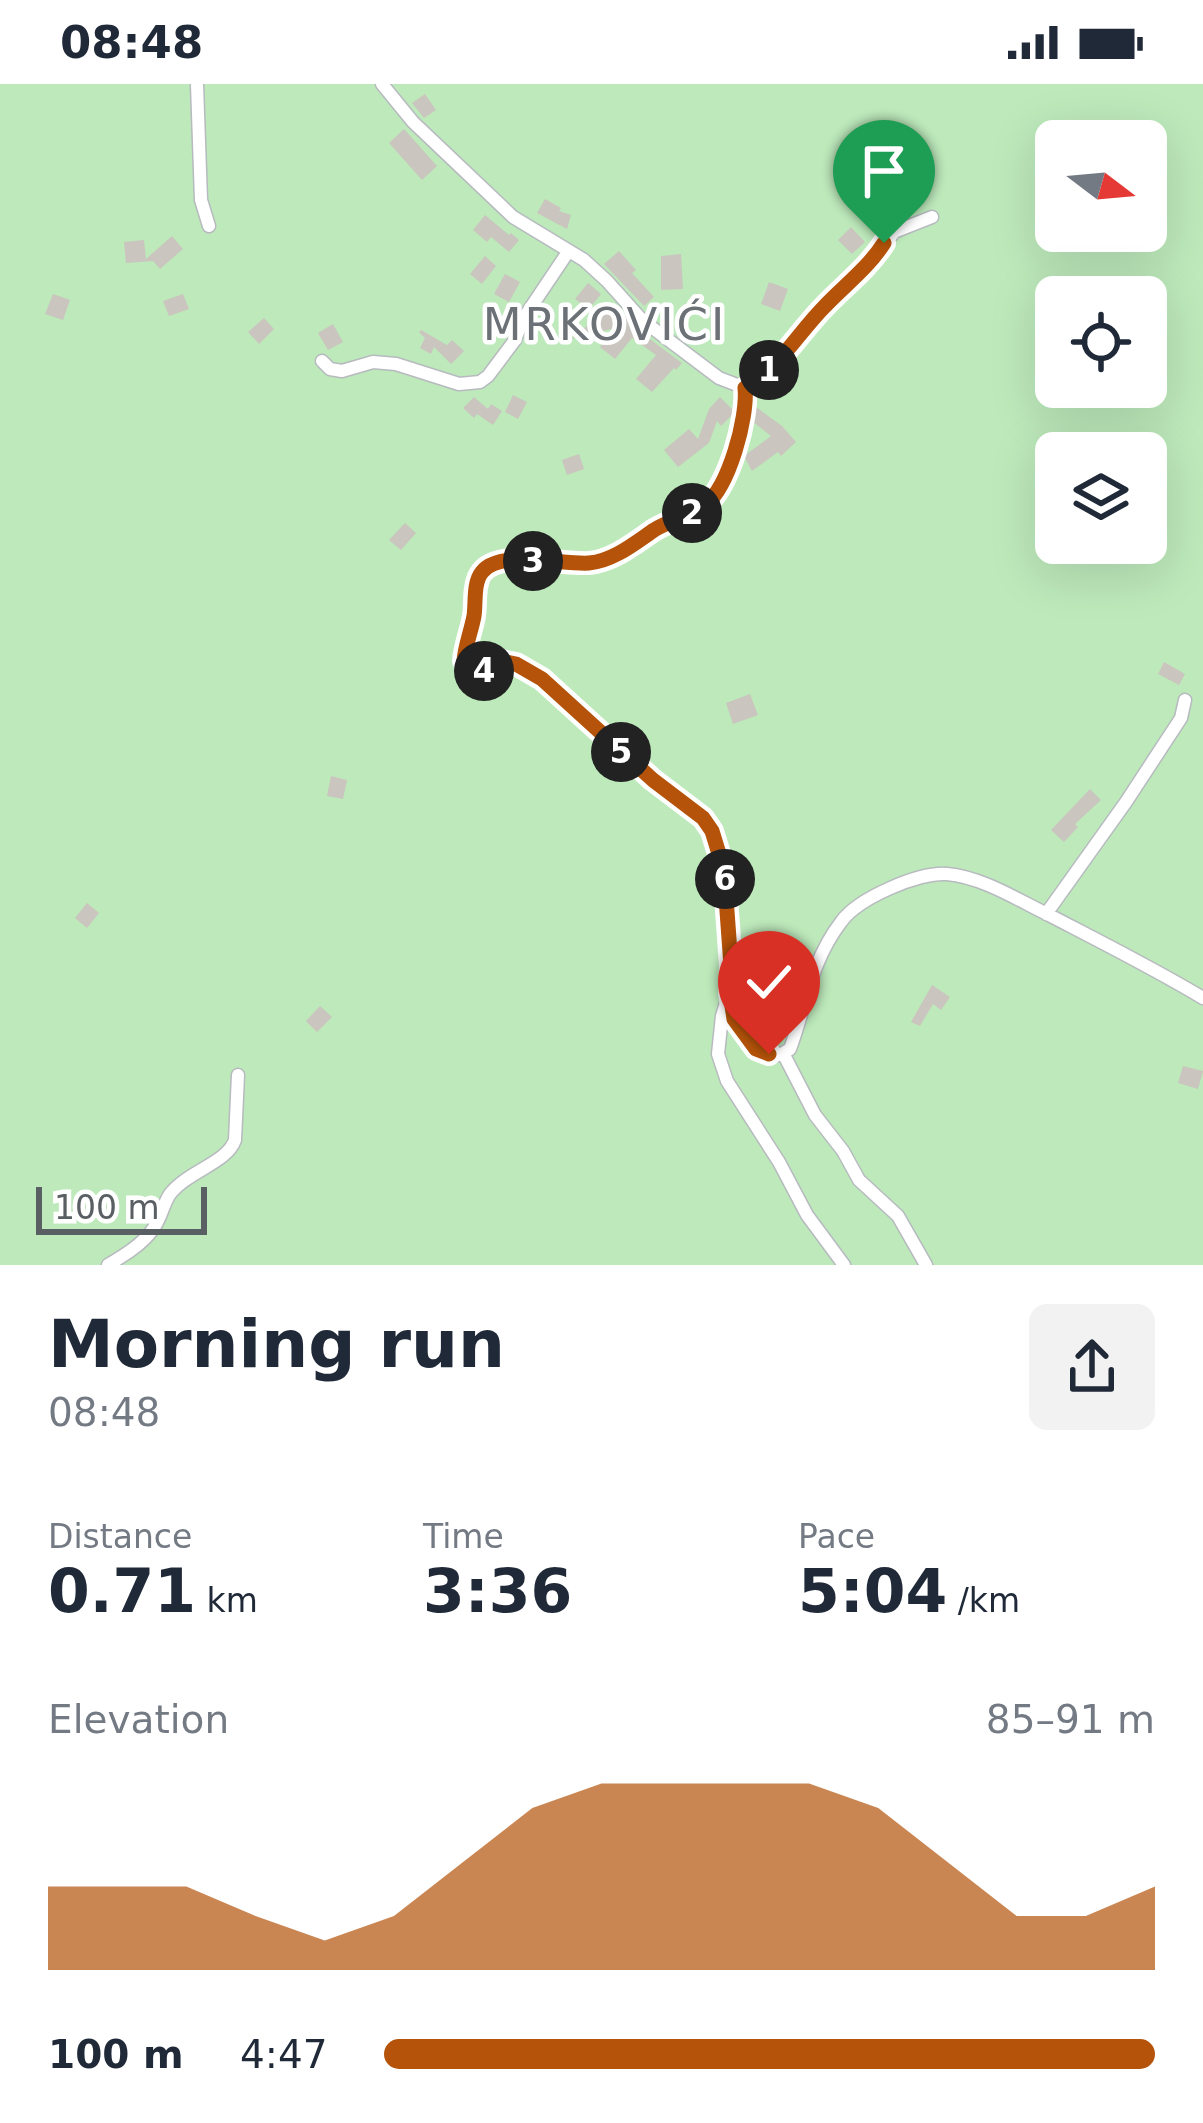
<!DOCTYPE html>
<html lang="en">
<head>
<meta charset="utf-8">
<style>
  body { margin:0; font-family:"DejaVu Sans",sans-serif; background:#f2f2f3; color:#1f2937; height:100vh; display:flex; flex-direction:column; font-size:45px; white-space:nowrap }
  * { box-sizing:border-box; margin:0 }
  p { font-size:39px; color:#747a83 }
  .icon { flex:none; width:66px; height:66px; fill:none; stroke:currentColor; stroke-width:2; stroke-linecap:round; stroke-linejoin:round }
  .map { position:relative; height:1181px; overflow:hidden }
  .sheet { display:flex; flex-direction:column; background:#fff; flex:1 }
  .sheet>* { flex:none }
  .needle { width:78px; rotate:106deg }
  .tools { position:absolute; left:1035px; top:36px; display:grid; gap:24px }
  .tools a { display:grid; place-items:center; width:132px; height:132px; border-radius:18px; background:#fff; box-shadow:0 12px 48px #0002; font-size:60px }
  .scale { position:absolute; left:36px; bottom:30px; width:171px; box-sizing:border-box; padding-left:12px; border:6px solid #5a5f64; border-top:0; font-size:33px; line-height:42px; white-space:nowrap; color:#5a5f64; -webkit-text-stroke:9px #fff; paint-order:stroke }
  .pin { position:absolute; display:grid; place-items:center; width:102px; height:102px; color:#fff; margin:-123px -51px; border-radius:50% 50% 50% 0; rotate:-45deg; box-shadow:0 0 12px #0007 }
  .pin .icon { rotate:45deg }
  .km { position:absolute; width:60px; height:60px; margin:-30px; border-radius:50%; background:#222; color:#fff; font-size:33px; line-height:60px; text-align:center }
  .round { display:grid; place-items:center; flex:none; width:126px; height:126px; border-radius:18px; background:#f2f2f3 }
  .overview { display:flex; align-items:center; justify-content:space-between; height:204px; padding:0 48px }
  h1 { font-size:66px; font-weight:700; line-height:90px }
  .stats { display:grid; grid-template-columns:repeat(3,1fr); gap:18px; height:204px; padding:12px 48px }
  .stats div { display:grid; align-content:center }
  .stats b { font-size:60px; font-weight:700 }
  .stats small { font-size:33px; font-weight:400 }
  .stats p { font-size:33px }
  .chart { height:336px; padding:24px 48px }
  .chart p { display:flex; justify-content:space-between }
  .chart svg { width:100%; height:216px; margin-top:12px; fill:#b45309; opacity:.7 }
  ul { padding:0 48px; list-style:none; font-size:39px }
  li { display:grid; grid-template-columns:192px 144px 1fr; align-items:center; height:90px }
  li i { height:30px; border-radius:15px; background:#b45309 }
  .status { display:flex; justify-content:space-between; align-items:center; height:84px; padding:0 60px; background:#fff; direction:ltr }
  .status svg { height:33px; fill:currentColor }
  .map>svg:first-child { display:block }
</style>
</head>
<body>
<div class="status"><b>08:48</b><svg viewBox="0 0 49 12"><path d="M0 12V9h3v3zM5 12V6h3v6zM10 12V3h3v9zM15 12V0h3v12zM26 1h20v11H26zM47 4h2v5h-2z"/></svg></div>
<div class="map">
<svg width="1203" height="1181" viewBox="0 0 1203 1181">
  <rect width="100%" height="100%" fill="#efebe1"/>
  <!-- green -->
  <path fill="#bde9bb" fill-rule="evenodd" d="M0,0H1203V1181H0ZM1056,57H1146V147H1056ZM1056,213H1146V303H1056ZM1056,369H1146V459H1056Z"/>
  <!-- building -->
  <path fill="#cac5be" d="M425,10L436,26L424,34L412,19Z
    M404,45L437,82L422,96L389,59Z
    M545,115L561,124L559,127L571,131L567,145L537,129Z
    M485,131L509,151L511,149L519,156L509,168L491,153L487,158L473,146Z
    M851,143L865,158L852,170L838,156Z
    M172,152L183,165L160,185L153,177L126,179L124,158L144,156L146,175Z
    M619,167L636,186L632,189L654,213L644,222L604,180Z
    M681,170L683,205L661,206V172Z
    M485,172L496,182L482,200L470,190Z
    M505,190L520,198L509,218L494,210Z
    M769,198L788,205L780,227L761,220Z
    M588,199L601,210L589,225L575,215Z
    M53,210L70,216L63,236L45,230Z
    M183,210L189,225L169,232L163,217Z
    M614,220L635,244L682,279L676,286L674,284L652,308L636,295L656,271L632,254L615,275L600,263L615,244L571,255Z
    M264,234L274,245L259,260L248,248Z
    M333,240L343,258L328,266L318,249Z
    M421,246L447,261L452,256L464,267L451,280L434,263L431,270L420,264L425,254L419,248Z
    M513,311L527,318L518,335L505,328Z
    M474,313L488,325L491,320L502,327L493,341L477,330L474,334L463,324Z
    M720,313L733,326V330L721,342L717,337L709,359L678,383L664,366L689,345L698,355L709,325Z
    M756,323L782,342L796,358L781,372L778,368L752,387L744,372L771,352L753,338Z
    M579,370L584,385L567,391L562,376Z
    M405,439L416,449L401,466L389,456Z
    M1164,578L1185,590L1179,601L1158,590Z
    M750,610L758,631L733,640L726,619Z
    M331,692L347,696L343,715L327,712Z
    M1090,705L1101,716L1075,740L1078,743L1064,758L1051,746Z
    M87,819L99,829L87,844L75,834Z
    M932,901L950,913L941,926L933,920L920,942L911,938Z
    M320,922L332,933L317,948L306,937Z
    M1183,982L1203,987L1198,1005L1178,999Z"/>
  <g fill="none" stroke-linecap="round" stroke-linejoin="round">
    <defs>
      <path id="minor" d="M197,0L201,116L209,142
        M382,0L413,38L513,133L584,176L607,197L642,236L719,294L745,304C747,334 729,404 704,422C688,433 670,435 654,446C635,459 613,477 589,479C563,481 500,465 482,488C473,499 476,519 474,532C471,548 465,562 464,577L473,588L480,589L501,577L530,587L542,595L595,646L703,734L713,747L724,786L731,882L730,909L734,935L756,965L769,970L780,971L790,965C807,919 810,879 841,838C858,814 919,788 947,790C982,793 1018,816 1049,831C1101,858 1153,884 1203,914
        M322,277L330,285L342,287L373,278L396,280L459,300L480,298L488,292L515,256L523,235L568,168
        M745,304L769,286L822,224L875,173L894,148L932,133
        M1046,830L1126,718L1181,634L1185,616
        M728,913L722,932L718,970L727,997L779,1078L807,1131L844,1181
        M783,969L815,1031L843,1067L859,1096L898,1132L926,1181
        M108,1181C123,1172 143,1160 153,1145C161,1135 163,1120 170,1110C188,1087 227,1079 235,1056L238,991"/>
    </defs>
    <!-- minor casing -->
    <use href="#minor" stroke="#b7babf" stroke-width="15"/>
    <!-- minor -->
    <use href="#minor" stroke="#fff" stroke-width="12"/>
  </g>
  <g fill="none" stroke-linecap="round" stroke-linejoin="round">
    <defs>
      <path id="route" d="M769,970L756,965L734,935L730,909L731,882L724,786L712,747L703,734L653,696L542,595L516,580L501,577L480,589L473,588L464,577C465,562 471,548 474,532C476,519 473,499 482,488C500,465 563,481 589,479C613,477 635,459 654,446C670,436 688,433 704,422C729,404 748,333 745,304C779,284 798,249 825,222C845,201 868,184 884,159"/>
    </defs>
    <!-- route casing -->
    <use href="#route" stroke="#fff" stroke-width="24"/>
    <!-- route -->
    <use href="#route" stroke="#b45309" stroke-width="15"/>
  </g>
  <g text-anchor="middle" stroke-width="9" stroke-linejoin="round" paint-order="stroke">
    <!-- quarter labels -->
    <g font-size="45" letter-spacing="3" fill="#6b7176" stroke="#fff">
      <text x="605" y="256">MRKOVIĆI</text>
    </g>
  </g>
</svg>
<div class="tools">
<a><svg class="needle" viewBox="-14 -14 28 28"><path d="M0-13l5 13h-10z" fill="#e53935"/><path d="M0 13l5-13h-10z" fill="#747a83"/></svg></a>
<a><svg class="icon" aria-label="locate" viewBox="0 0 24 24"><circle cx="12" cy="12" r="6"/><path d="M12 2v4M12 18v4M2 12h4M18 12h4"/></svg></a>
<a><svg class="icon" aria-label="layers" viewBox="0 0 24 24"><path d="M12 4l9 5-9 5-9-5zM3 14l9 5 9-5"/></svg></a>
</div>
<div class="scale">100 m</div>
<div class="pin" style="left:884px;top:159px;background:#1e9e55"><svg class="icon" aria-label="arrive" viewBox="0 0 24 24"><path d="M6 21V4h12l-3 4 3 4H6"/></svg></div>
<div class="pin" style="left:769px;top:970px;background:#d93025"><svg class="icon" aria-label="check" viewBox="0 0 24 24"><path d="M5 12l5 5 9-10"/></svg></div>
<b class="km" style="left:769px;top:286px">1</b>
<b class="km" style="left:692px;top:429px">2</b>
<b class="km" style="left:533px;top:477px">3</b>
<b class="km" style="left:484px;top:587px">4</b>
<b class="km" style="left:621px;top:668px">5</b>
<b class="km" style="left:725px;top:795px">6</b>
</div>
<section class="sheet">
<div class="overview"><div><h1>Morning run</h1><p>08:48</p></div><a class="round"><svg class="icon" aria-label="share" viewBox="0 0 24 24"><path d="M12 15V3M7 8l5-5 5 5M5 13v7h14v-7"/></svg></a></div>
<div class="stats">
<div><p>Distance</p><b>0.71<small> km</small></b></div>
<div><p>Time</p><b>3:36</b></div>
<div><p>Pace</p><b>5:04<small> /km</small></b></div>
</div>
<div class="chart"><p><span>Elevation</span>85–91 m</p>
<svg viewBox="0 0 160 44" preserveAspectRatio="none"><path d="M0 44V27L10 27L20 27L30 33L40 38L50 33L60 22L70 11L80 6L90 6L100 6L110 6L120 11L130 22L140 33L150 33L160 27V44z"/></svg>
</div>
<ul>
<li><b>100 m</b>4:47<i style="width:100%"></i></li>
</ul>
</section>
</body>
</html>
